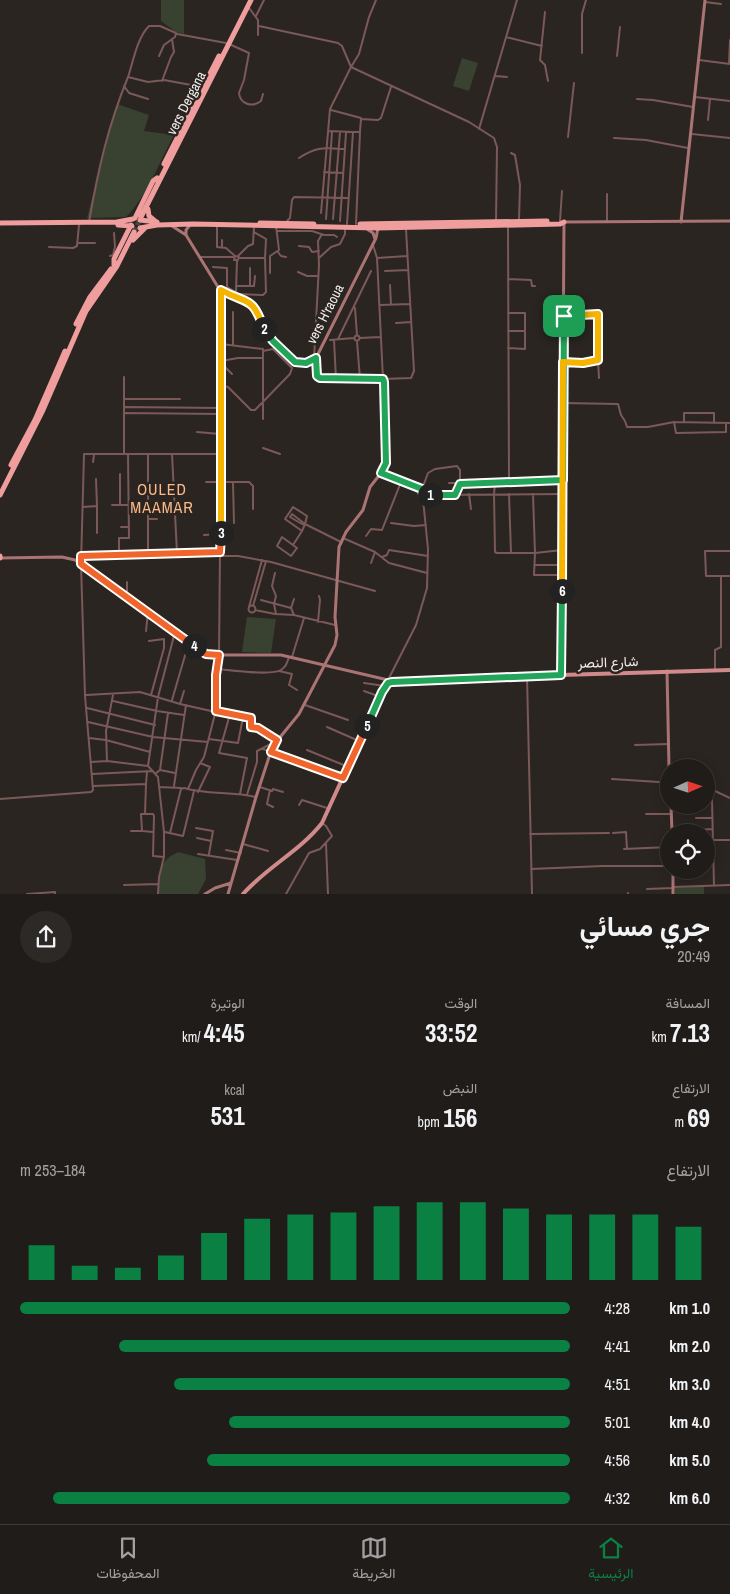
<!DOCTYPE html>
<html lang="ar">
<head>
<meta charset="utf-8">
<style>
  body { margin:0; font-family:"Archivo Narrow",Vazirmatn,sans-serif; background:#2d2926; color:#f1f3f6; direction:rtl; height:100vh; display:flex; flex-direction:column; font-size:19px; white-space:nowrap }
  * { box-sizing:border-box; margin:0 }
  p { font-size:16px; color:#a2a1a2 }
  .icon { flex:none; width:28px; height:28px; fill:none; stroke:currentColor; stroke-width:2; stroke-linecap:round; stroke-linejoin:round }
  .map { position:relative; height:894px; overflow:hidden; direction:ltr }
  .drawer { display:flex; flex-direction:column; background:#201c19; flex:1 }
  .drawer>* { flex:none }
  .needle { width:32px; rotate:87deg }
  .fabs { position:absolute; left:660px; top:759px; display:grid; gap:10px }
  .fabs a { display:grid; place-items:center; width:55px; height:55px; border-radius:50%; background:#201c19; box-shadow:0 2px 12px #0003,0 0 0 1px #3d3a38; font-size:25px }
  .pin { position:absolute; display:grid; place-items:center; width:42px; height:42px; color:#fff; margin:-21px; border-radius:10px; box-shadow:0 2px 8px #0006 }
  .km { position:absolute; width:25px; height:25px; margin:-12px; border-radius:50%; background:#222; color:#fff; font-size:14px; line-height:25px; text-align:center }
  .round { display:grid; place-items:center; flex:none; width:52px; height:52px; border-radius:26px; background:#2d2926 }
  .summary { display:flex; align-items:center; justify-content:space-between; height:85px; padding:0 20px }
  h1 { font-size:28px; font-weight:700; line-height:38px }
  .metrics { display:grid; grid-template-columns:repeat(3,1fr); gap:8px; height:85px; padding:5px 20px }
  .metrics div { display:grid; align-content:center }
  .metrics b { font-size:25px; font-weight:700 }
  .metrics small { font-size:14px; font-weight:400 }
  .metrics p { font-size:14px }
  .chart { height:140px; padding:10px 20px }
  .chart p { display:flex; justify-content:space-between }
  .chart svg { width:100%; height:90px; margin-top:5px; stroke:#0b8043; stroke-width:6 }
  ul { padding:0 20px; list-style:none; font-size:16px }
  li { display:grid; grid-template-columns:80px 60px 1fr; align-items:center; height:38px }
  li i { height:12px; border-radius:6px; background:#0b8043 }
  .tabs { display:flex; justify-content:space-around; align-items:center; height:70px; border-top:1px solid #3d3a38; background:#201c19; font-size:14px; color:#a2a1a2 }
  .tabs a { display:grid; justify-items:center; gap:2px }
  .tabs .on { color:#0b8043 }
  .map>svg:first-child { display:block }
</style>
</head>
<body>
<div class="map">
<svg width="730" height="894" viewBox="0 0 730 894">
  <rect width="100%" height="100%" fill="#2a2521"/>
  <!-- green -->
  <path fill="#394231" d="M161,0H184V34L176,32L161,21Z
    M462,58L478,63L469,91L453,86Z
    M117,104L149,115L144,131L174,135C161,159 146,198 126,217L87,218Z
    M247,617L276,619L271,653L242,652Z
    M178,852L205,859L206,879L198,894H158C160,873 157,862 178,852Z
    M704,886V894H675L674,888Z"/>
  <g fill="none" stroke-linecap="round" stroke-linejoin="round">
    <!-- highway-tunnel -->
    <path stroke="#48433f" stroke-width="5" stroke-dasharray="5 2.5" stroke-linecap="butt" d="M134,232L141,217"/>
    <!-- street -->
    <path stroke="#7b5958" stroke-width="2" d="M705,2L721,4
      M249,8L258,20V35
      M545,12L540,60L545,65L548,81
      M256,16L264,0
      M259,26L338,43L342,46L351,67L469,122L494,138L497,147L496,221
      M177,34L226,43
      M506,37L542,46
      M229,44L249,53L244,80L239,93C240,104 252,108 261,101L263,94
      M582,53V14L586,0
      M159,56L164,45L175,37L176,33L160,26H149C137,38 133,62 128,77L148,82L164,80L202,87
      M617,56L620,27
      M699,60L730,64
      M729,63L730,40
      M495,76L507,77
      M162,81L171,57L174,52L172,39
      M124,86L129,93L148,99
      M695,97L730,101
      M637,99L653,100L693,107
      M331,110L361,118V119
      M708,120L710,99
      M479,129L517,0
      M328,131L353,132
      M360,131L361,119L378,120L381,118L391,87
      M692,134L730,138
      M568,137L574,83
      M614,138L646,140L688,148
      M511,153L515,155L520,185L519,220
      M299,158C317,146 324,148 344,149
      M324,172L343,173
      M321,213L330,109L351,67L359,54L369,17L376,0
      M326,219L332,132
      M333,219L340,132
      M340,221L346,133
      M560,221L562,191
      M89,222C98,170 108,126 128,77
      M286,222L290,218L292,200L294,197L348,198
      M607,222V194
      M347,224L353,132H360L356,224
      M217,225V247L226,248L235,256L239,257L238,260H234L235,256
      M508,227L509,482
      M277,231H312L324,235H334L337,237
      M254,232L266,239L265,258
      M222,240V247
      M78,243H95
      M373,245L377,258L383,379L411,378L414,371L406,229
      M299,246L309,247L312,252L319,251
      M49,247L73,248L77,246L79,225
      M278,252L281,256L286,257
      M110,256L113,255L115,247L114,233
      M238,256L248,246L253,244L254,226
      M201,257H233
      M319,258L331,247L340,244L345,234V228
      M377,258L407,256
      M237,260L236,292L238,294L263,295L266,292L265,258H239
      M213,267L227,268V287L236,292
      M385,271L408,270
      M298,272L307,276H317
      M270,273V256L279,250L276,226
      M508,279L531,280L532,286H535
      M390,285L391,305
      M236,286H254L255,276
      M250,286V268
      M380,305L410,304
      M355,308L357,335
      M508,313H525V349L508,348
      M396,323L411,322
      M508,331H525
      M354.5 338a2.5 2.5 0 1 1 5 0a2.5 2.5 0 1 1-5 0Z
      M360,338L380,337
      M338,339L371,271
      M330,340L354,338
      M334,340L336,379
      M357,341L360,379
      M221,344L263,349V419
      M233,344V312
      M314,359L319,265L318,241L322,234
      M598,360L599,378
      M221,361L238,358H263
      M563,362L583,363L598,360V314L564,316
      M221,363L232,374
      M221,385L228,387L251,410H255L290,374L292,368L273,349L263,351
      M125,399H180
      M563,403L618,404L621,415L625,421L627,427H648L674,422L730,423
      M125,407L220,408
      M125,413L220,414
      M674,422L676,433L726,432V424
      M684,422V413H714V423
      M197,432L220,434
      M263,448L280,454
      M124,454V377
      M172,454L177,553
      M93,462L94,455
      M381,473L422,489
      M120,474V505
      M206,482H249L253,486V509
      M233,483L234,523
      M449,483L563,480
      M495,483L494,494L495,552L497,553H511L509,494
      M469,494L471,509
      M533,494L535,553L562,550
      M423,495L563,494
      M112,505H129
      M97,506V533
      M83,507L97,506L96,479
      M148,519H157
      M391,523L414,526L426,525
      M121,527H129
      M302,531L305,524L292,514L290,517L302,524H305
      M204,535L221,534
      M366,536L371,529L382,530L401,482
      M282,537L297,548L291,556L277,546Z
      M343,538L375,552L389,563L427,573
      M293,545L302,531L285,519L293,507L307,516L305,524L341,542
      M730,551H705L706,576H730
      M511,553H535L534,575H562
      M148,554V454
      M119,555V538H129L128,454
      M81,556L220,552
      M220,556H238L271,562L375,591
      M382,557L387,555L389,550L428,556
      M371,563L375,552
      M535,565H562
      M275,573L272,586L276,596L274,604L276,614L294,615L335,625
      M127,582V597
      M261,600L291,608L294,615
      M248.5 609a3.5 3.5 0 1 1 7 0a3.5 3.5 0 1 1-7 0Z
      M253,606L266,561
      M249,607L262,560
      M291,608L294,599
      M255,610L275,614
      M318,622L320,600L319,596
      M146,631L148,612
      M149,641L164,639V648L151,695
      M292,657L304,618
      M217,669C230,670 271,676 281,670C286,667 287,663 289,657
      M715,670V650L721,647V576
      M279,671L292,674L289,685L297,690
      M527,676L532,894
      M388,680L416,625L427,588L428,549L422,489L428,473L435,469L457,466L460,470V484L455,495
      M364,683L385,686
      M364,691L378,696
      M86,695L140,692L180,704L184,691
      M172,700L189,642
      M113,701L157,711L184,715
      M180,704L211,711
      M305,705L348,720
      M87,708L155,725
      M216,711L251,718V727L258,728L277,741
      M230,714L219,753L247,758L240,794
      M88,722L153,737L208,742
      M327,727L359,741
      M89,738L106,740L150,752
      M209,739L238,743L243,717
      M635,745L669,744
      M262,749L271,751
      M307,750L346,766
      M271,752L343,778
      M107,761L106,731L113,695
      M91,762L107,761L148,766
      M160,770L175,773
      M147,772L146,784L145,814H153L154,816L153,856L164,857
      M92,774L153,771
      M155,774L160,770L168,713
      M612,779L659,782L669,786
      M93,786L146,784
      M174,786L186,705
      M159,787L181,788
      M260,787L272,791L273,789L283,792
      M188,789L196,770L204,757L217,706L215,691L219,655L220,552L221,290
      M706,789L713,790L730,798
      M270,790L267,804L273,807
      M198,792L210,767L200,763
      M247,795L257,762V751L277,741
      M0,799L91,792L93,790L85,696L81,564L84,454H221
      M712,800L714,886
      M299,805L302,800L327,808
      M145,814H141L142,831L153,832
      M646,814H671
      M696,818H712
      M196,828L213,831L209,854
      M699,830L712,829
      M131,831H142
      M165,832L183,836L194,791
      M170,833L181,789L184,788C207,795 232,791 256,797
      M613,833L626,832L627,849
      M530,834L609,833
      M197,838L211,841
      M706,840H730
      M326,843L328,894
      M243,844L268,851
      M624,849L669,847
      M226,850L241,853
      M198,854L237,860
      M531,869L603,866H669
      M124,885L158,884
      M673,887L730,885
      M647,889L673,888
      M628,893V894
      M27,894L55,892V894
      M158,894L159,877L164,857V832L158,777L148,766L158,697L175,632
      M286,894L309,853L320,849L332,836L326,826L322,823"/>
    <!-- secondary -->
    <path stroke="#aa7474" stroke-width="3" d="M681,222L705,0
      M172,226L186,235V230L190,225
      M367,229L373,233L375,239
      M186,235L218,287C227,297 243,296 253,305C260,311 260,321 264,330C268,338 288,361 297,363C304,365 310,361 316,358L376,238L378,228
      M0,558L62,557L75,560L206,654L211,655H281L388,680L392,682
      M667,671L669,768
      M561,675L564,222L730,221
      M671,805L672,832
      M673,870V894
      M205,894L215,888L231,883
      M228,894L256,797L271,751L277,741L299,714L335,645L337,635L335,617L339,547L346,532L363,510L370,487L381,473L386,463L384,383L383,379H323L317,376L316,358"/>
    <!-- primary -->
    <path stroke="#cf8a89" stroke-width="4" d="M243,894C267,867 300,851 322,823L382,692L388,683L527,676L730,670"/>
    <!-- highway -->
    <path stroke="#f09d9d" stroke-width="5" d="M164,164L219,56
      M148,209L149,216L155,221
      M141,217L251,0
      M135,218L153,181L157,178
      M140,220L157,222
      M0,223L117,222L133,219
      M260,223L314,224
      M360,224L547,221
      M118,225L132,226
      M140,228L157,225L193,224L377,228L560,224L564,222
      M133,240L145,228
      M114,265V259L131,225
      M76,324L90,297L111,269
      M11,465L35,420L65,351
      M0,495L43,410L86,311L117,266L134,232
      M0,556V558"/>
  </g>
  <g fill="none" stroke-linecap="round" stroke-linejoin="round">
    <defs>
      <path id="split-1" d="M430,495H455L460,484L563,480L564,316"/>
      <path id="split-2" d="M264,329L273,341L295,362L306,363L316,358L317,376L320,378L383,379L384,382L386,463L381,473L422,489L423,495H430"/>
      <path id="split-3" d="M221,533V290C248,305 252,295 264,329"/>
      <path id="split-4" d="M194,646L81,564V556L220,552L221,533"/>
      <path id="split-5" d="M194,646L206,654L219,655L216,675V711L251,718V727L258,728L277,740L271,752L343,778L367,726"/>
      <path id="split-6" d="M367,726L382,692L388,683L392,682L561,675L562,591"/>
      <path id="split-7" d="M562,591L563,362L583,363L598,360V314L564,316"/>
    </defs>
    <!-- split-1 casing -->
    <use href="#split-1" stroke="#fff" stroke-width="10"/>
    <!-- split-2 casing -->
    <use href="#split-2" stroke="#fff" stroke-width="10"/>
    <!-- split-3 casing -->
    <use href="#split-3" stroke="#fff" stroke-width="10"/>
    <!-- split-4 casing -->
    <use href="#split-4" stroke="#fff" stroke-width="10"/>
    <!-- split-5 casing -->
    <use href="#split-5" stroke="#fff" stroke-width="10"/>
    <!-- split-6 casing -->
    <use href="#split-6" stroke="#fff" stroke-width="10"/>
    <!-- split-7 casing -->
    <use href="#split-7" stroke="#fff" stroke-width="10"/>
    <!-- split-1 -->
    <use href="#split-1" stroke="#22a559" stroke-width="6"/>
    <!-- split-2 -->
    <use href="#split-2" stroke="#22a559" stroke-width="6"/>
    <!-- split-3 -->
    <use href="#split-3" stroke="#f5b400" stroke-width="6"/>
    <!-- split-4 -->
    <use href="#split-4" stroke="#f0652b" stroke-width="6"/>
    <!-- split-5 -->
    <use href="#split-5" stroke="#f0652b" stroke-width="6"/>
    <!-- split-6 -->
    <use href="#split-6" stroke="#22a559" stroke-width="6"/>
    <!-- split-7 -->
    <use href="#split-7" stroke="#f5b400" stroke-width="6"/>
  </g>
  <g text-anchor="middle" stroke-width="5" stroke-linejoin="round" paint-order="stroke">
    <!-- street labels -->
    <g font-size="14" fill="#f1edea" stroke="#2a2521">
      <text transform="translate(186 103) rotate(-63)" y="5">vers Dergana</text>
      <text transform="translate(325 314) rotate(-63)" y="5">vers H'raoua</text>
      <text transform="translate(608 662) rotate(-2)" y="5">شارع النصر</text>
    </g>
    <!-- quarter labels -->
    <g font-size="16" letter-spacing="1" fill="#fcb989" stroke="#2a2521">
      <text x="162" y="495">OULED<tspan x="162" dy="18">MAAMAR</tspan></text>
    </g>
  </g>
</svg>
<div class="fabs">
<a><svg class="needle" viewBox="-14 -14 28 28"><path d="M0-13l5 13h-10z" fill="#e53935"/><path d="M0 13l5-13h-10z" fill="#a2a1a2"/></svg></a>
<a><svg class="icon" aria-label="locate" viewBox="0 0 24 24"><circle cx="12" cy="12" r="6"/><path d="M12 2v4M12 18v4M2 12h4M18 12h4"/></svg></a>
</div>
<div class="pin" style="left:564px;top:316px;background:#1e9e55"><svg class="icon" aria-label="arrive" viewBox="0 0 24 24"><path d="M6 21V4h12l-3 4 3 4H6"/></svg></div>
<b class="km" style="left:430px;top:495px">1</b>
<b class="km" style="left:264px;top:329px">2</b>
<b class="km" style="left:221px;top:533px">3</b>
<b class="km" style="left:194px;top:646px">4</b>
<b class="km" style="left:367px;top:726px">5</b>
<b class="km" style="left:562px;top:591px">6</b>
</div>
<section class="drawer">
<div class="summary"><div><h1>جري مسائي</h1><p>20:49</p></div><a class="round"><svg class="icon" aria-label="share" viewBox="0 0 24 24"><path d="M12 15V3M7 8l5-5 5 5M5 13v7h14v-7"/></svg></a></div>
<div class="metrics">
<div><p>المسافة</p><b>7.13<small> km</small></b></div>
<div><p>الوقت</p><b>33:52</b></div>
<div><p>الوتيرة</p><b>4:45<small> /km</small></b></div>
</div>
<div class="metrics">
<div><p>الارتفاع</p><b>69<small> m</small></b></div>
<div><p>النبض</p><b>156<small> bpm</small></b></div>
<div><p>kcal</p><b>531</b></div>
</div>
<div class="chart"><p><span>الارتفاع</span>184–253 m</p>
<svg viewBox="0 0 160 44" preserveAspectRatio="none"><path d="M5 44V27M15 44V37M25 44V38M35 44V32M45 44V21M55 44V14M65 44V12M75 44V11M85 44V8M95 44V6M105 44V6M115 44V9M125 44V12M135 44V12M145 44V12M155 44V18"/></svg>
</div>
<ul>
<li><b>1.0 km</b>4:28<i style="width:100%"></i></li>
<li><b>2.0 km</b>4:41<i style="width:82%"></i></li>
<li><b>3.0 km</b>4:51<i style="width:72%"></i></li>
<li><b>4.0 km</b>5:01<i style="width:62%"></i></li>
<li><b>5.0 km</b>4:56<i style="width:66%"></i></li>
<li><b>6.0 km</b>4:32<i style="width:94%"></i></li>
</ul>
</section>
<nav class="tabs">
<a class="on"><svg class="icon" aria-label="home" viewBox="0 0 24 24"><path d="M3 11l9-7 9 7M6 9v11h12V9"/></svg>الرئيسية</a>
<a><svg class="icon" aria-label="map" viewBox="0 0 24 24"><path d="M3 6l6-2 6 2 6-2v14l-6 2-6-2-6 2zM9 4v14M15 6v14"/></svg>الخريطة</a>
<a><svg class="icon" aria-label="saved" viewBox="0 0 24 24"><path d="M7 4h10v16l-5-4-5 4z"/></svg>المحفوظات</a>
</nav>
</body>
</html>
